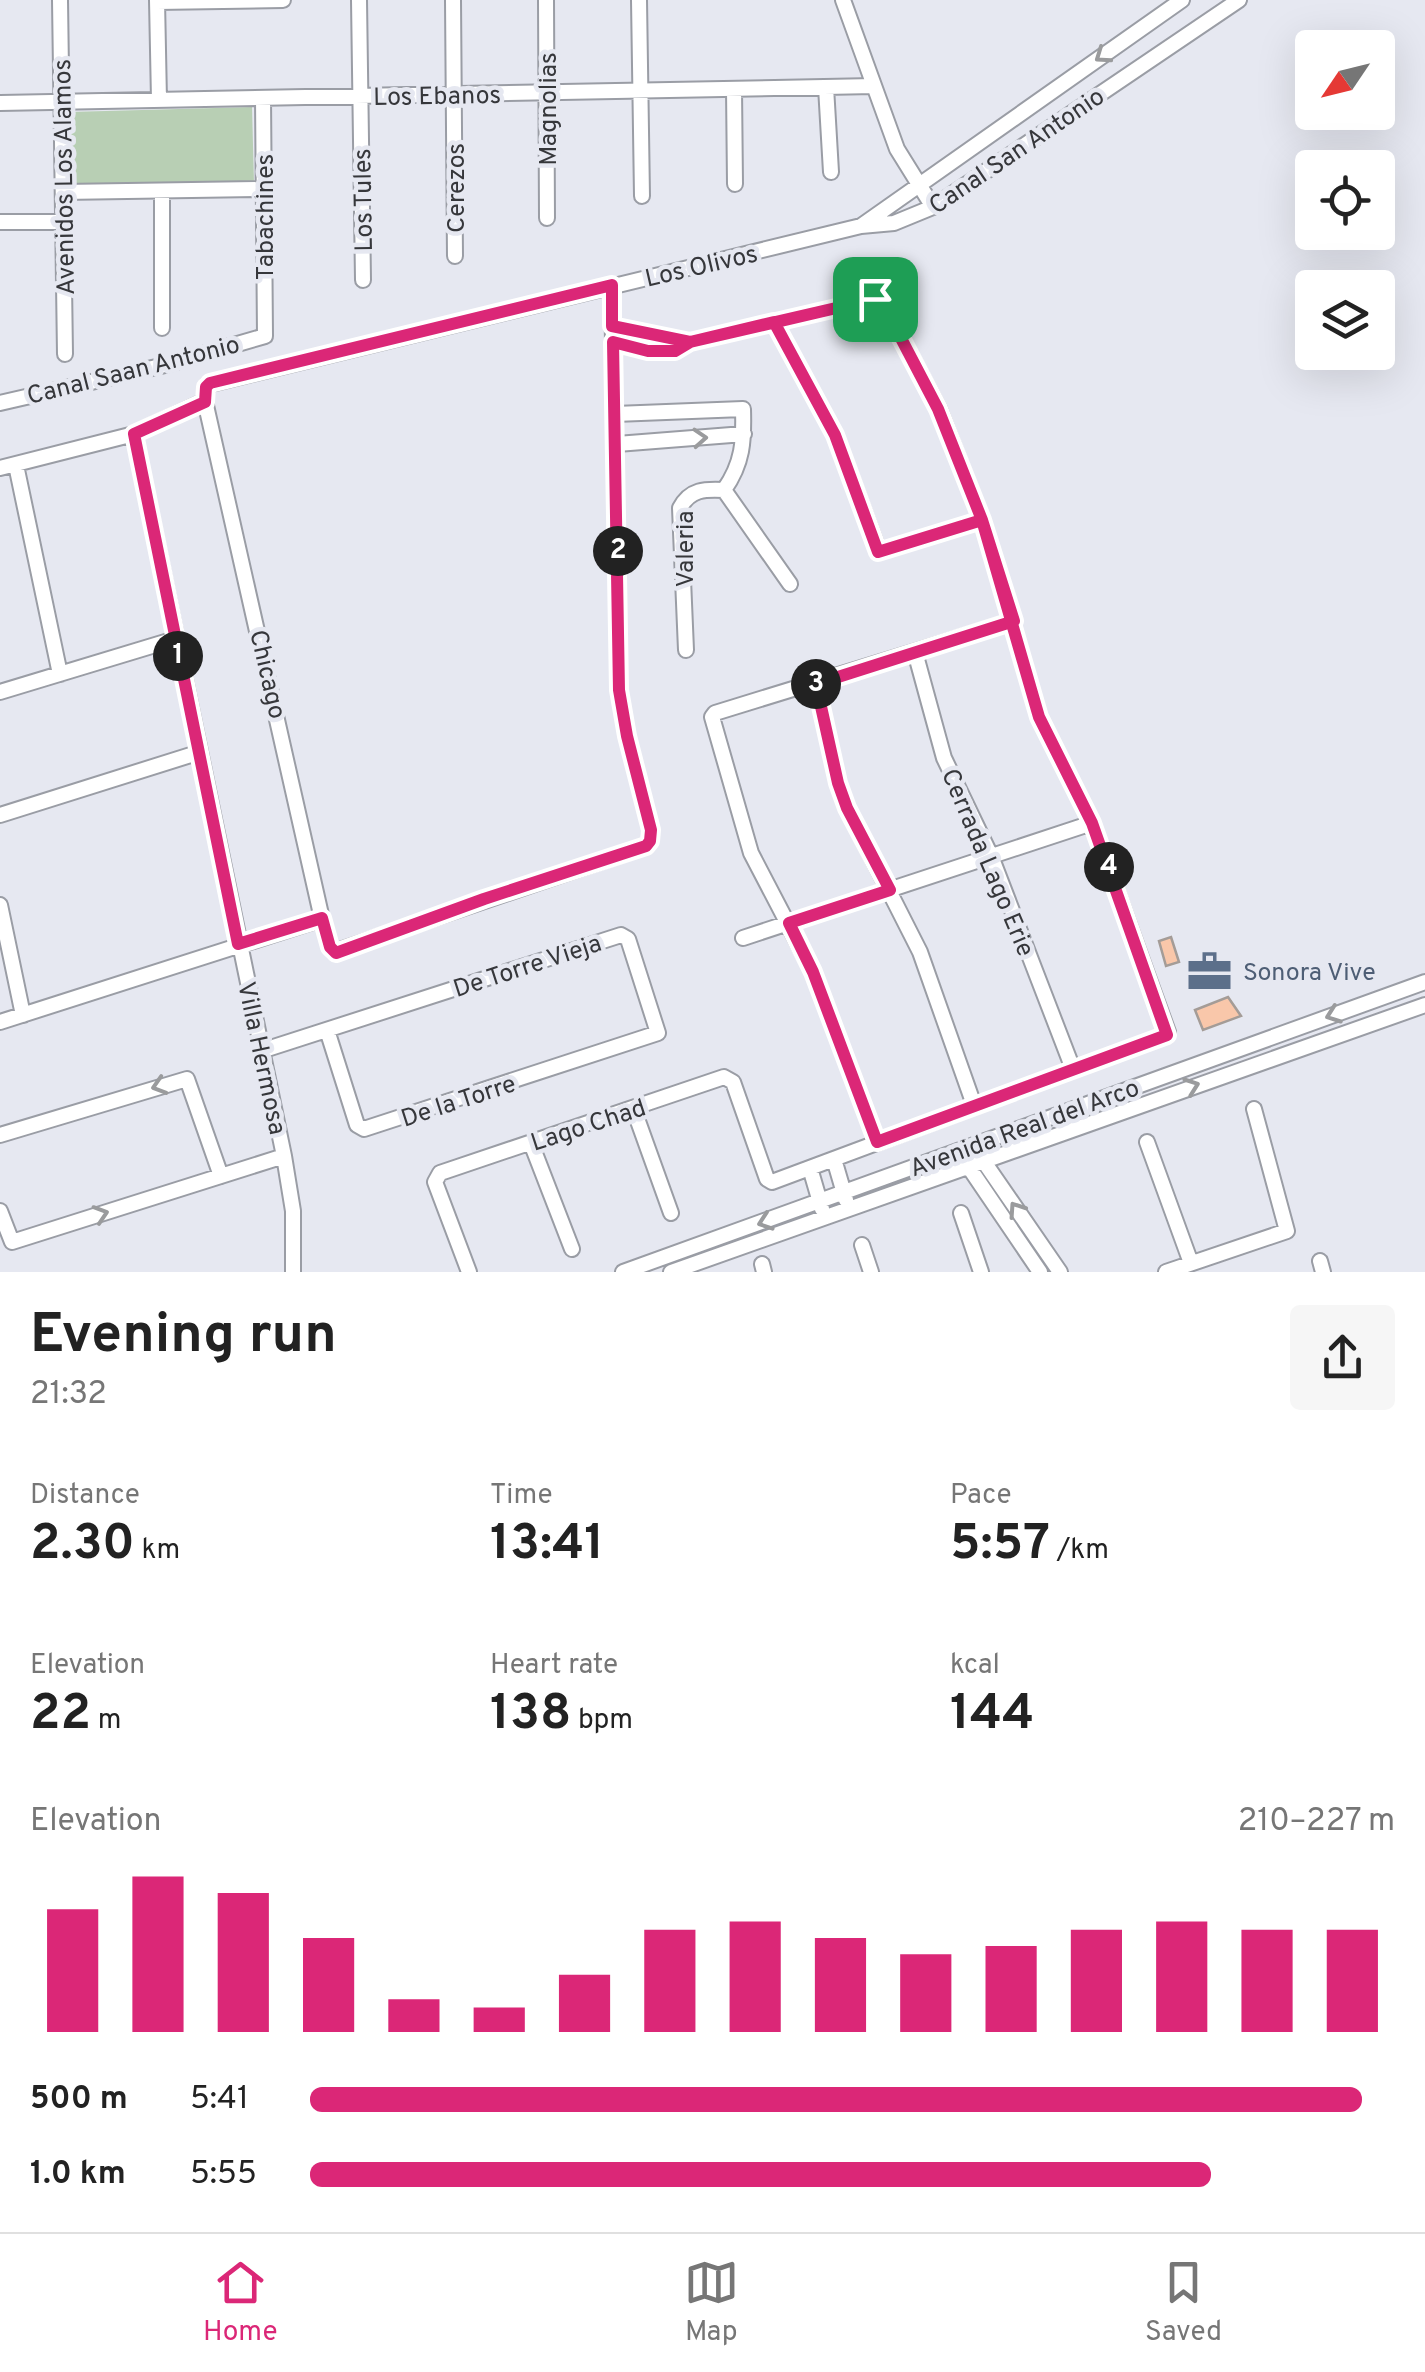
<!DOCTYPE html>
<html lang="en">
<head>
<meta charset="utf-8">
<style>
  body { margin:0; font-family:Overpass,sans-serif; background:#f6f6f6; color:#222; height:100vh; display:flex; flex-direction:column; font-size:38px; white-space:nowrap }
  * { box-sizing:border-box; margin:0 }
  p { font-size:32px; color:#767676 }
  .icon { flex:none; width:55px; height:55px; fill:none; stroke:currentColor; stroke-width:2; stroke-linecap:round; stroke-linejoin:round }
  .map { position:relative; height:1272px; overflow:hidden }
  .sheet { display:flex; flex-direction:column; background:#fff; flex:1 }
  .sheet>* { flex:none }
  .needle { width:65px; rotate:235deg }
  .buttons { position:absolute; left:1295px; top:30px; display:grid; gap:20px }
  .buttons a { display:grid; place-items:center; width:100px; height:100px; border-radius:10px; background:#fff; box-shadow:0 10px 40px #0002; font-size:50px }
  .pin { position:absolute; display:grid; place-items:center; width:85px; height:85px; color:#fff; margin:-42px; border-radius:20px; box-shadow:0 5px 15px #0006 }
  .km { position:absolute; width:50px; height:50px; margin:-25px; border-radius:50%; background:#222; color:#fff; font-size:28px; line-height:50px; text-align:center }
  .round { display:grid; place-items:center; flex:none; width:105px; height:105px; border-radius:10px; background:#f6f6f6 }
  .headline { display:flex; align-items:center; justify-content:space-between; height:170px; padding:0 30px }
  h1 { font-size:55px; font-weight:700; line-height:75px }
  .stats { display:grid; grid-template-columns:repeat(3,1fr); gap:15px; height:170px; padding:10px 30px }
  .stats div { display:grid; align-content:center }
  .stats b { font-size:50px; font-weight:700 }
  .stats small { font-size:28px; font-weight:400 }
  .stats p { font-size:28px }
  .chart { height:280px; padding:20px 30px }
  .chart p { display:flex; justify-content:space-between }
  .chart svg { width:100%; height:180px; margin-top:10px; stroke:#db2777; stroke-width:6 }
  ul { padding:0 30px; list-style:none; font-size:32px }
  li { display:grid; grid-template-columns:160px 120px 1fr; align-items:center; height:75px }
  li i { height:25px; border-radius:12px; background:#db2777 }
  .dock { display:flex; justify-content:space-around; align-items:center; height:140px; border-top:2px solid #e0e0e0; background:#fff; font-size:28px; color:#767676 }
  .dock a { display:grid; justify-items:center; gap:5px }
  .dock .active { color:#db2777 }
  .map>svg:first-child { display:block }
</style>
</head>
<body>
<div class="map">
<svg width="1425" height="1272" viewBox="0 0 1425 1272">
  <rect width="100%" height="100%" fill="#e6e8f1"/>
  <!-- green -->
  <path fill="#b8cfb4" d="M252,107L254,183L71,188L69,112Z"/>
  <!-- building -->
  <path fill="#f9c7aa" stroke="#a49c97" stroke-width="2.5" d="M1171,937L1179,962L1166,966L1159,941Z
    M1228,997L1241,1016L1203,1030L1195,1010Z"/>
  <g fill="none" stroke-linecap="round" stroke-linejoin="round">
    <defs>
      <path id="minor" d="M60,0L65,354
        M157,0L159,100
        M359,0L363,280
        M453,0L455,256
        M546,0L547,218
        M639,0L642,196
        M843,0L897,149L933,207
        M1182,0L861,226L894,223L933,207L1239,0
        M157,2L283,0
        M826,87L831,172
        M734,89L735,184
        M0,103L874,86
        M63,192L264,189
        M0,222H63
        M612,285L619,690L627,736L651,830L650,841L646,846L334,952L330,947L322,919L205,401L207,385L861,226
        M774,322L835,435L879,552L982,520
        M612,326L689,342
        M162,328V191
        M0,403L165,365L265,336L263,98
        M615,414L743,409C744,441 743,463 724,490C705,489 690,489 680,508L686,650
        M134,434L284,1156L293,1211V1272
        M617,444L744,434
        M16,465L60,674
        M0,468L134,434L205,401
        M724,490L790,584
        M915,652L944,758L991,856L1073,1069
        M816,684L838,783L847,808L920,952L974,1105
        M0,692L175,639
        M0,815L197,753
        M0,905L23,1015
        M743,938L1092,823
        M0,1022L322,919
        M261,1051L621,935L628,939L658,1033L364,1129L357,1125L327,1030
        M634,1110L671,1213
        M0,1135L187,1079L221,1176
        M877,1142L813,972L751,853L712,717L715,713L1014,621
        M1147,1142L1191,1263
        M531,1143L572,1249
        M978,1153L1060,1272
        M834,1159L846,1200
        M964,1160L1040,1272
        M810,1168L822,1209
        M0,1211L12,1242L284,1156
        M961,1213L981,1272
        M862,1245L871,1272
        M1320,1261L1323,1272
        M762,1264L764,1272
        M469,1272L435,1182L440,1173L724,1077L733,1082L767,1179L772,1182L1166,1035L1168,1032L1092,823L1039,717L982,520L939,409L882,302L875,299L689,342L675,351H648L613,342
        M623,1272L1425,982
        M671,1272L1425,1005
        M1166,1272L1287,1231L1254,1109"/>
    </defs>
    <!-- minor casing -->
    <use href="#minor" stroke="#9a9da5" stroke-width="18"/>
    <!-- minor -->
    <use href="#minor" stroke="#fff" stroke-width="14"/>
  </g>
  <!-- one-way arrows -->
  <defs><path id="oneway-chevron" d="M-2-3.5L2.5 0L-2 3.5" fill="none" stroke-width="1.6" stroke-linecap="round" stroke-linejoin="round" transform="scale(2.5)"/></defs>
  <g stroke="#9a9b9d">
    <use href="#oneway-chevron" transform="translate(1102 56) rotate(145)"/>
    <use href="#oneway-chevron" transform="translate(700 438) rotate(-4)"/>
    <use href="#oneway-chevron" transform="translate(1333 1015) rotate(160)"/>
    <use href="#oneway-chevron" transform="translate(159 1086) rotate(163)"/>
    <use href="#oneway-chevron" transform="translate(1192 1086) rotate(-20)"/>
    <use href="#oneway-chevron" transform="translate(1016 1209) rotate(-124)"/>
    <use href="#oneway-chevron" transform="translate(101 1214) rotate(-18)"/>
    <use href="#oneway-chevron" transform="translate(765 1222) rotate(161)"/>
  </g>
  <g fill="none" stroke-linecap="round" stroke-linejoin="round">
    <defs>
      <path id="route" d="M875,299L690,342L612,326V285L210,383L206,387L205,402L134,434L238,944L322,918L330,947L336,953L484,899L646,846L650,841L651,830L627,736L619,690L613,342L648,351H675L690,342L774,322L835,435L878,552L982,520L1014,621L816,684L838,783L847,808L890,890L789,923L813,972L877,1142L1167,1035L1092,823L1039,717L982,520L938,409L882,302L875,299"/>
    </defs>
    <!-- route casing -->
    <use href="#route" stroke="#fff" stroke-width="20"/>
    <!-- route -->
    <use href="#route" stroke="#db2777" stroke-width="12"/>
  </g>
  <!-- icons -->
  <defs>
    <symbol id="office-bare" viewBox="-9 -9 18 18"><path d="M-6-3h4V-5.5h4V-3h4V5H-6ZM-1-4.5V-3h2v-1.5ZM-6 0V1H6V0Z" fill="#5c6f8a" stroke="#e6e8f1" stroke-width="2.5" paint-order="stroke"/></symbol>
  </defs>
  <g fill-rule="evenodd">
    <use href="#office-bare" x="1178" y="940" width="63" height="63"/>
  </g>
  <g text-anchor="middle" stroke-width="9" stroke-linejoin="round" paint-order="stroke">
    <!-- street labels -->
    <g font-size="25" fill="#36373b" stroke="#e6e8f1">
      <text transform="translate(437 95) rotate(-1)" y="9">Los Ebanos</text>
      <text transform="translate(547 109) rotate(-90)" y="9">Magnolias</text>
      <text transform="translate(1016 150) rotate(-34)" y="9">Canal San Antonio</text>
      <text transform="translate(63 177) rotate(-91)" y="9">Avenidos Los Alamos</text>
      <text transform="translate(455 188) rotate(-90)" y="9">Cerezos</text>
      <text transform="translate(362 200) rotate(-91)" y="9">Los Tules</text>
      <text transform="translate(264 217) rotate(-90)" y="9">Tabachines</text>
      <text transform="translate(701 265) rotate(-13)" y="9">Los Olivos</text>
      <text transform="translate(133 369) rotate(-14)" y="9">Canal Saan Antonio</text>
      <text transform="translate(684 549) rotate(-90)" y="9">Valeria</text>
      <text transform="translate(269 674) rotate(77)" y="9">Chicago</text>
      <text transform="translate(989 862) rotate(67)" y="9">Cerrada Lago Erie</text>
      <text transform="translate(527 965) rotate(-18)" y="9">De Torre Vieja</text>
      <text transform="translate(263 1058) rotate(78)" y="9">Villa Hermosa</text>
      <text transform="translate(458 1100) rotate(-18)" y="9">De la Torre</text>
      <text transform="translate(588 1124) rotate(-18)" y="9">Lago Chad</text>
      <text transform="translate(1024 1127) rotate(-20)" y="9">Avenida Real del Arco</text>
    </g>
    <!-- service labels -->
    <g font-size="25" fill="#4e5e75" stroke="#e6e8f1" text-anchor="start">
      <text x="1243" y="980">Sonora Vive</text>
    </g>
  </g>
</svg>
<div class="buttons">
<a><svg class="needle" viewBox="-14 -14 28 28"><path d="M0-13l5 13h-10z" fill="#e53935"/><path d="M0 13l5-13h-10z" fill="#767676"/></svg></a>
<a><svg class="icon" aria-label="locate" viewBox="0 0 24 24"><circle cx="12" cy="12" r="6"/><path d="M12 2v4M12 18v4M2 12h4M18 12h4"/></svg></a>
<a><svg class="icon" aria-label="layers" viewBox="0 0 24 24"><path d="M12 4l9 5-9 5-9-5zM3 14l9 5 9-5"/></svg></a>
</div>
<div class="pin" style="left:875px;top:299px;background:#1e9e55"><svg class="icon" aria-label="arrive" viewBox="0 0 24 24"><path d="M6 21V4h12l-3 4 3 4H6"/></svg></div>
<b class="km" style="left:178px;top:656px">1</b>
<b class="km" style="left:618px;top:551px">2</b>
<b class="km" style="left:816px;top:684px">3</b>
<b class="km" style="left:1109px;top:867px">4</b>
</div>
<section class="sheet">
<div class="headline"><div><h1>Evening run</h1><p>21:32</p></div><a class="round"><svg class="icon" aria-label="share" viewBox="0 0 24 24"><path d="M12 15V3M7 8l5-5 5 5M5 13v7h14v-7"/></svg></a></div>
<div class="stats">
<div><p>Distance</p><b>2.30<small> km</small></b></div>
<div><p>Time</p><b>13:41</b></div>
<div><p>Pace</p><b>5:57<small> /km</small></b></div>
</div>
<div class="stats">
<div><p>Elevation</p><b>22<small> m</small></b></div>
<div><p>Heart rate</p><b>138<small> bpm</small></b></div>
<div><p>kcal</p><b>144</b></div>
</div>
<div class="chart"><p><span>Elevation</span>210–227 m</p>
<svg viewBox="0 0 160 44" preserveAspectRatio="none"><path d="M5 44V14M15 44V6M25 44V10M35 44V21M45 44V36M55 44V38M65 44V30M75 44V19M85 44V17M95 44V21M105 44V25M115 44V23M125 44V19M135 44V17M145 44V19M155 44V19"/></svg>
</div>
<ul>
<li><b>500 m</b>5:41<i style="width:97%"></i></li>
<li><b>1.0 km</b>5:55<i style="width:83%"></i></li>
</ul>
</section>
<nav class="dock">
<a class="active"><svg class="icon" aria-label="home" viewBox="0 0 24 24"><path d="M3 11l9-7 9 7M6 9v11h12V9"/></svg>Home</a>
<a><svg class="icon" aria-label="map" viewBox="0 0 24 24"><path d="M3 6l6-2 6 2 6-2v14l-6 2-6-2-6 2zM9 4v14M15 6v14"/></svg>Map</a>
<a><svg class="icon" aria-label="saved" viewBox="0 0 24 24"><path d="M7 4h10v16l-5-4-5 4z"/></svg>Saved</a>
</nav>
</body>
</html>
